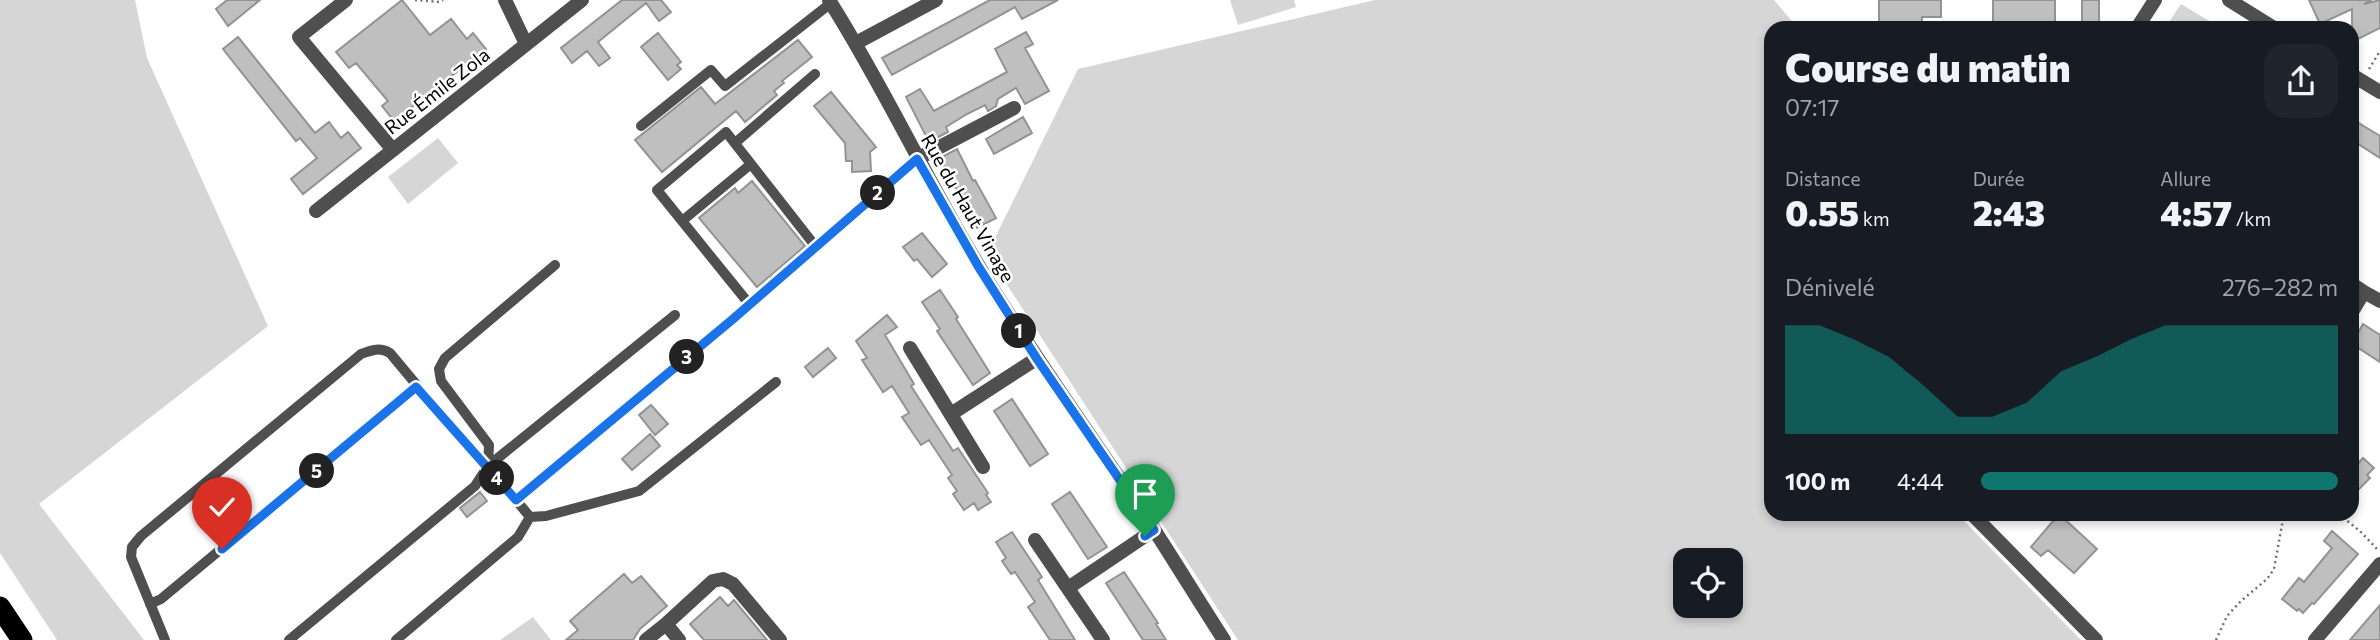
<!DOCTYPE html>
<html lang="fr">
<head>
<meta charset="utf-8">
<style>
  body { margin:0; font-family:Commissioner,sans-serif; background:#20242c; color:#f1f3f6; height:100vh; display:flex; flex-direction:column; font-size:26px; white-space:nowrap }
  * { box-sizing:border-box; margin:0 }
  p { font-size:23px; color:#9ea1a6 }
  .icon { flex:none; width:38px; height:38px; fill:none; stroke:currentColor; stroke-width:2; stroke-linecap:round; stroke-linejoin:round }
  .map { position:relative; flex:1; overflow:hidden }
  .sheet { position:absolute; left:1764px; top:21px; width:595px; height:500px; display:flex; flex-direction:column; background:#171b24; border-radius:21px; box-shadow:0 4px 10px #0003 }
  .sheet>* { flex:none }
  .controls { position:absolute; left:1673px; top:548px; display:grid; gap:14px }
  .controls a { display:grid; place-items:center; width:70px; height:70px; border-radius:14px; background:#171b24; box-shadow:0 4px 10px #0003; font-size:35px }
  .pin { position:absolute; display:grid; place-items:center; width:60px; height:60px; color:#fff; margin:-72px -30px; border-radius:50% 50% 50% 0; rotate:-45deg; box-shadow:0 0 7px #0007 }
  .pin .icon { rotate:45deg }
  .km { position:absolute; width:35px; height:35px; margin:-18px; border-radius:50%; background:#222; color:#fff; font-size:19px; line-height:35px; text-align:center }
  .round { display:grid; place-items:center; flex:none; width:74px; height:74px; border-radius:21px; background:#20242c }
  .overview { display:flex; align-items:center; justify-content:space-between; height:119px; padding:0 21px }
  h1 { font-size:38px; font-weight:800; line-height:52px }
  .metrics { display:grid; grid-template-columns:repeat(3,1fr); gap:10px; height:119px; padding:7px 21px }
  .metrics div { display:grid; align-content:center }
  .metrics b { font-size:35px; font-weight:800 }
  .metrics small { font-size:19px; font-weight:400 }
  .metrics p { font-size:19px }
  .chart { height:196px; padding:14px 21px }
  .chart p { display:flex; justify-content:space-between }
  .chart svg { width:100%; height:126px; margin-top:7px; fill:#0f766e; opacity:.7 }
  ul { padding:0 21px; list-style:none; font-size:23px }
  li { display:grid; grid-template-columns:112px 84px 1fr; align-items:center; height:52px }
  li i { height:18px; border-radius:9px; background:#0f766e }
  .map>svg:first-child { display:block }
</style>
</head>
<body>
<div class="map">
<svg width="2380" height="640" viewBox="0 0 2380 640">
  <rect width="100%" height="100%" fill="#fff"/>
  <!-- green -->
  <path fill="#d6d6d6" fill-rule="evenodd" d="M0,0H135L147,58L268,326L39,504L144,640H57L0,553Z
    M1230,0H1294L1296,7L1238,25Z
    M1375,0H1774L1798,28H1771V514L1958,515L2081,640H1238L987,254L1078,69ZM1685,560H1731V606H1685Z
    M2181,4L2221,28H2165Z
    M438,138L458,163L408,204L388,177Z
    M533,617L551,640H500Z"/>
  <!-- building -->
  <path fill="#bfbfbf" stroke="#939393" stroke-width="2" d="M227,0H260L228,26L216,9Z
    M402,0L430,35L451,19L467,39L473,33L486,49L394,121L382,106L388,101L356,63L349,68L336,52Z
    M622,0H661L671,12L659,21L646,3L598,42L610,58L599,66L587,51L572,63L561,48Z
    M990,0H1058L1022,19L1015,7L892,75L882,58Z
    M1879,0H1941V17H1922V28H1879Z
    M1993,0H2055V24L1993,23Z
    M2082,0H2099V27H2082Z
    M2309,0H2371L2364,4L2380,0V28L2352,42V9L2320,24Z
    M1026,32L1033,44L1025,48L1049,91L1025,104L1016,88L998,99L996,106L988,111L985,105L967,114L946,127L948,132L929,142L906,97L920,89L934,111L958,98L1007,72L995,49Z
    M658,33L681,62L677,65L681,69L668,80L641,47Z
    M238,37L315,133L329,122L341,138L348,132L361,148L303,194L291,179L317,158L300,138L296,141L223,49Z
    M798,40L812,57L782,81L784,83L774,91L777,95L745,122L736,111L662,172L635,140L701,87L715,104Z
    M831,92L876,147L870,152L871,171L852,172V161H846L845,143L814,106Z
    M1023,117L1032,133L994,154L986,139Z
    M2352,119L2380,136V158L2352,140Z
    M957,149L973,181L975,180L996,218L977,228L940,158Z
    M752,181L805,246L757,287L699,218L735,188L738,193Z
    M922,233L947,264L932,277L917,259L914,261L903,247Z
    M940,290L958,317L956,319L990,373L973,385L937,331L940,329L922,302Z
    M887,315L897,327L885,335L914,384L911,386L953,451L958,448L988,493L986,495L991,502L978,510L974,503L964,510L953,494L957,491L948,478L952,475L929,440L921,445L902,417L909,413L892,386L883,392L862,360L867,358L856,341Z
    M2363,324L2380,335V362L2352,344Z
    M828,348L836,358L813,377L805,367Z
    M1012,399L1048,454L1030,466L994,411Z
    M651,405L668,424L655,435L639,415Z
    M650,434L660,446L632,470L622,459Z
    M2363,458L2374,468L2367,475L2370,478L2352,496V463L2356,466Z
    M480,492L487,501L467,517L460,508Z
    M1070,492L1107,547L1088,559L1052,504Z
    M2059,514L2097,549L2074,573L2048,550L2041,556L2031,547Z
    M2332,531L2358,554L2314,604L2312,603L2303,613L2299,609L2297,611L2282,599L2299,578L2304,582L2332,548L2324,541Z
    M1012,532L1042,577L1038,580L1075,640H1050L1028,607L1035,602L1015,572L1011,574L1002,561L1006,558L996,542Z
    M1124,572L1158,623L1156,624L1166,640H1143L1106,583Z
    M624,574L632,583L641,576L667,606L640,629L633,640H566L578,630L570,621Z
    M720,597L728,606L734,600L767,640H704L690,624Z
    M2380,605V640H2350Z"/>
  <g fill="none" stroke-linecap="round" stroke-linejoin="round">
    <!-- path -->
    <path stroke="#717171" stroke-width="2.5" stroke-dasharray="2 3.5" stroke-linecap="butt" d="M415,0L440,2L443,0
      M2369,69L2380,51
      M2339,514L2361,532L2378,550
      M2216,640L2227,616L2241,601L2267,579L2274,569L2284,514"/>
    <!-- service -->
    <path stroke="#4f4f4f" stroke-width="10" d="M641,126L711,70L725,86L831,3
      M735,143L815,74
      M682,221L751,164
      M555,265L445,358L439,369L441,381L489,445L488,466L530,517L546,516L639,491L776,382
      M750,305L657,190L726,132L816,247
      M516,500L733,319L917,159
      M150,604L161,599L416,387
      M165,640L131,557L132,547L141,536L361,354C372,350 380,347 390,353L475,455L488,466
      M289,640L475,486L488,466L675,315
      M396,640L518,537L530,517"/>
    <!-- minor -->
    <path stroke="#4f4f4f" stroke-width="14" d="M346,0L299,37L393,150
      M505,0L526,44
      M829,0C883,85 925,177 977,263C1032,354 1094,440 1153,528C1177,565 1200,603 1224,640
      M2229,0L2274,28
      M856,43L936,0
      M2352,75L2380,92
      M917,159L1014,108
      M316,211L582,0
      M2352,284L2364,292L2352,312
      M2364,292L2380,301
      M910,348L983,467
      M951,414L1036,359
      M1035,540L1103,640
      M1068,588L1154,530
      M646,640L666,624
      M679,640L666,624L713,581L723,579L733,584L780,640
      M2315,640L2380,564"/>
    <!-- tertiary -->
    <path stroke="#4f4f4f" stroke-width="14" d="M2137,28L2155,0
      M1972,514L2096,640"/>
    <!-- motorway -->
    <path stroke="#000" stroke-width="21" d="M0,607L22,640"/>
  </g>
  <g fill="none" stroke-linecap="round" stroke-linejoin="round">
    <defs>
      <path id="route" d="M222,549L416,387L516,500L733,319L917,159L978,266L1037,359L1154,530L1145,536"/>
    </defs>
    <!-- route casing -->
    <use href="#route" stroke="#fff" stroke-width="14"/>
    <!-- route -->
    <use href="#route" stroke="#1a73e8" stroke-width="9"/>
  </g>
  <g text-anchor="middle" stroke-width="5" stroke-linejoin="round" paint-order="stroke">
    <!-- street labels -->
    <g font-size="19" fill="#000" stroke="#fff">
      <text transform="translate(437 91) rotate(-38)" y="7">Rue Émile Zola</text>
      <text transform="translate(968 208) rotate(60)" y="7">Rue du Haut Vinage</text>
    </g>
  </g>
</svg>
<div class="controls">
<a><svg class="icon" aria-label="locate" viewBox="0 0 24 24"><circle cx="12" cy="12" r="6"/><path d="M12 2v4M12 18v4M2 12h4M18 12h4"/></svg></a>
</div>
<div class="pin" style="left:1145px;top:536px;background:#1e9e55"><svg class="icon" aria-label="arrive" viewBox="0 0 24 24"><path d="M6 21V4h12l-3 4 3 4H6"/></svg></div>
<div class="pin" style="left:222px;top:549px;background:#d93025"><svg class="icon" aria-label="check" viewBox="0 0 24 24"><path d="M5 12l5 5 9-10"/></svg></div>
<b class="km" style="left:1019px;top:331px">1</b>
<b class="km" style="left:878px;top:193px">2</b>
<b class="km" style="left:687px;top:357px">3</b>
<b class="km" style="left:497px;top:478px">4</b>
<b class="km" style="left:317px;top:471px">5</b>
<section class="sheet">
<div class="overview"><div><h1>Course du matin</h1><p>07:17</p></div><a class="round"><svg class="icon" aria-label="share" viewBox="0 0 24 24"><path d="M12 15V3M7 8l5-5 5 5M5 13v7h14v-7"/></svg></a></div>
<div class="metrics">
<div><p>Distance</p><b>0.55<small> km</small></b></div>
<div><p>Durée</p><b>2:43</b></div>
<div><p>Allure</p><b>4:57<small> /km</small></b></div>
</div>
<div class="chart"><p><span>Dénivelé</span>276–282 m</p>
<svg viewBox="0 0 160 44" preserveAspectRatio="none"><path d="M0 44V6L10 6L20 11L30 17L40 27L50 38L60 38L70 33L80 22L90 17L100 11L110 6L120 6L130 6L140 6L150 6L160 6V44z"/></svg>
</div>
<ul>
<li><b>100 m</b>4:44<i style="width:100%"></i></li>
</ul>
</section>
</div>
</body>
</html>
